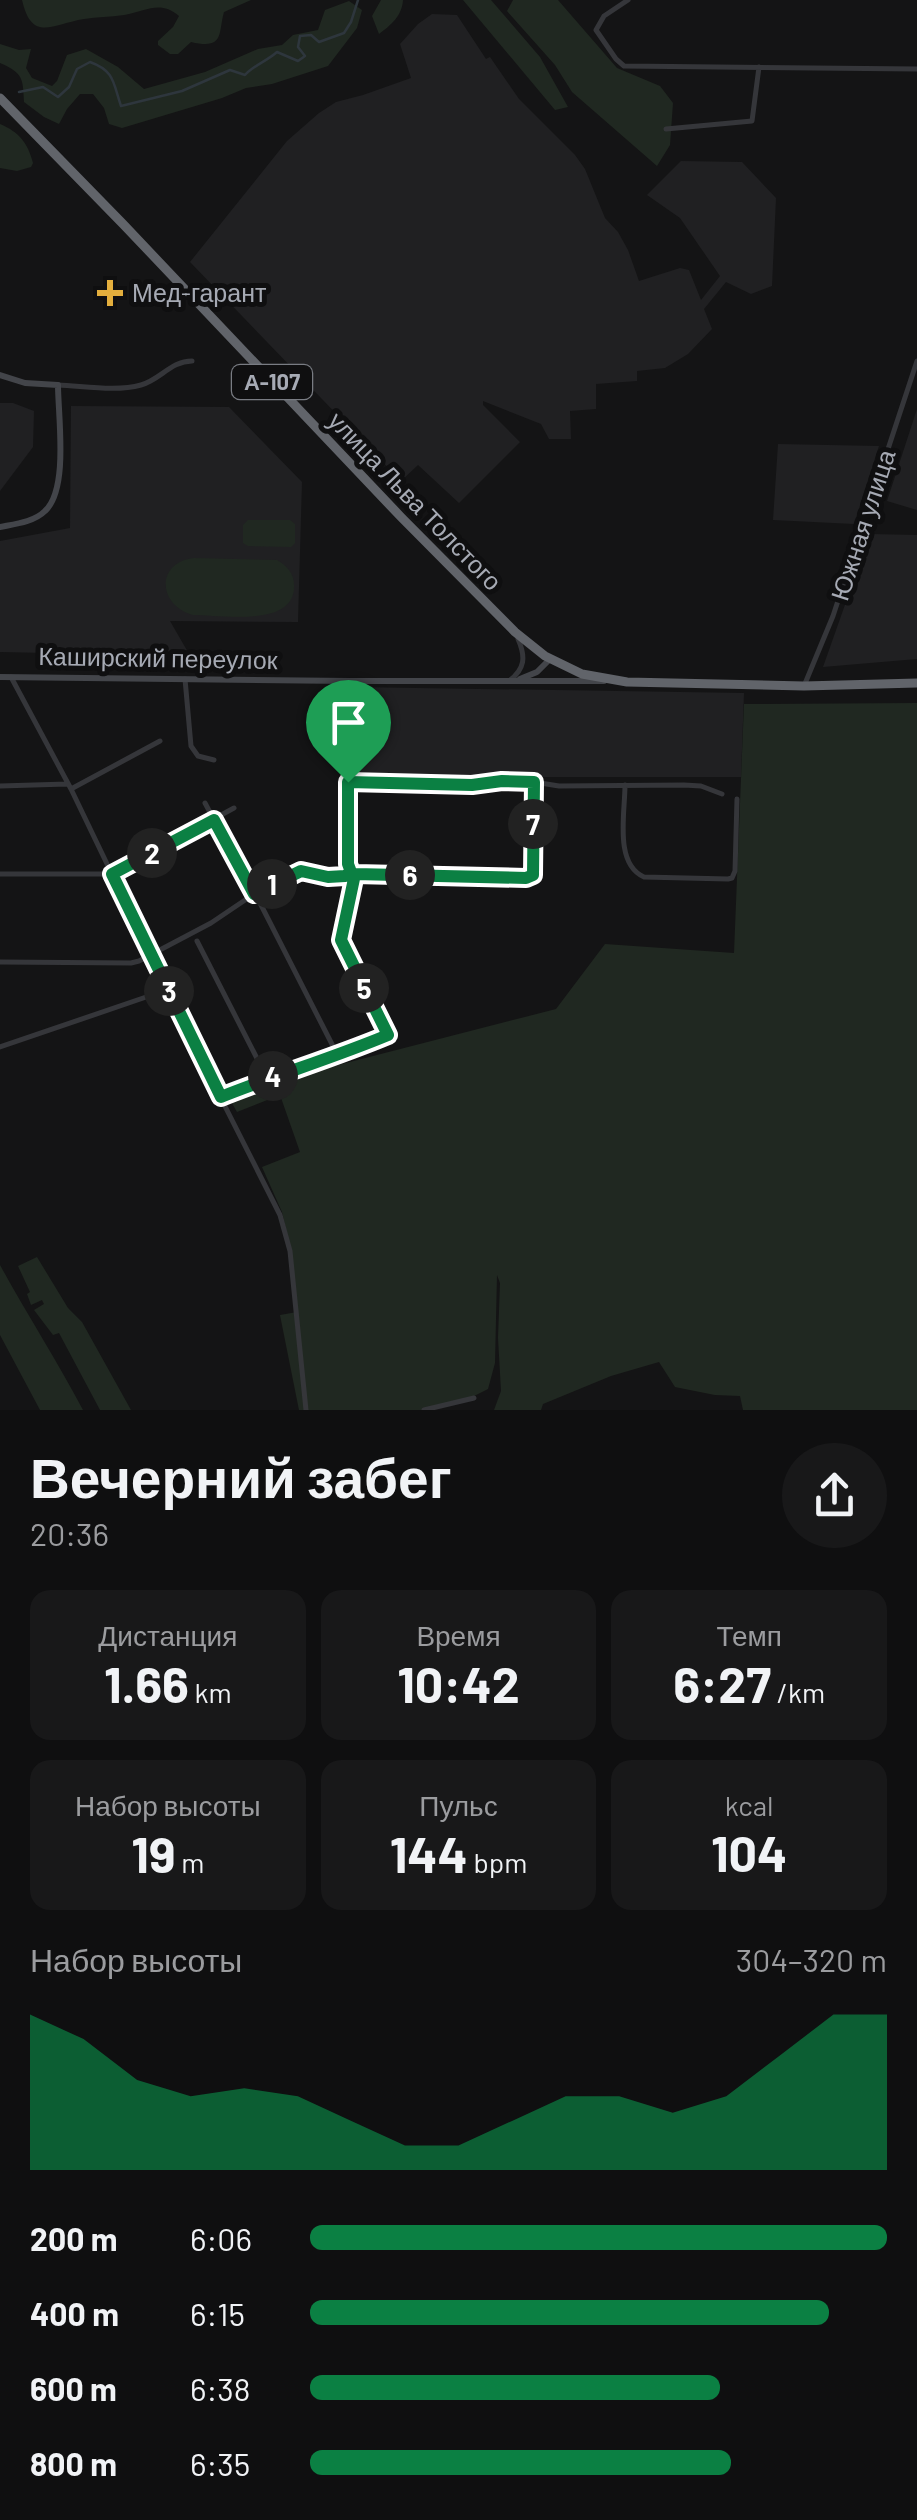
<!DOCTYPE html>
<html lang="ru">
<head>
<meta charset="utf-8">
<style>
  body { margin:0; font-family:Barlow,sans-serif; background:#181819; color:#f1f3f6; height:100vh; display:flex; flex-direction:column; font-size:38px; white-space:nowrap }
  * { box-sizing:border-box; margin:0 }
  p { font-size:32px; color:#9b9c9f }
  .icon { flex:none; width:55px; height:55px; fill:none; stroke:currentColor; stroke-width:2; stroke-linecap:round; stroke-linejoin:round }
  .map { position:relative; height:1410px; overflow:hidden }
  .details { display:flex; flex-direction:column; background:#0f0f10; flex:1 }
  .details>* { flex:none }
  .pin { position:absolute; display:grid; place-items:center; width:85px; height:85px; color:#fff; margin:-102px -42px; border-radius:50% 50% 50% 0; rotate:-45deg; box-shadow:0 0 10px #0007 }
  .pin .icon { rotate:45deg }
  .km { position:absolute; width:50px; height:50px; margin:-25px; border-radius:50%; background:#222; color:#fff; font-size:28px; line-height:50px; text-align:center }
  .round { display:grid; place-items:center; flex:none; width:105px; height:105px; border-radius:52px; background:#181819 }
  .summary { display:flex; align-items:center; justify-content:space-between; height:170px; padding:0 30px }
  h1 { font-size:55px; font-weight:700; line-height:75px }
  .metrics { display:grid; grid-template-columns:repeat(3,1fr); gap:15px; height:170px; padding:10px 30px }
  .metrics div { display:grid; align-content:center; border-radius:20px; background:#181819; text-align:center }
  .metrics b { font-size:50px; font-weight:700 }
  .metrics small { font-size:28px; font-weight:400 }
  .metrics p { font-size:28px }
  .chart { height:280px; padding:20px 30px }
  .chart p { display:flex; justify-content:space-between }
  .chart svg { width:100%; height:180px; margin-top:10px; fill:#0b8043; opacity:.7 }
  ul { padding:0 30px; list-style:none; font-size:32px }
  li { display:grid; grid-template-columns:160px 120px 1fr; align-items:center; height:75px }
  li i { height:25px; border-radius:12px; background:#0b8043 }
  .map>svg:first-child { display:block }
</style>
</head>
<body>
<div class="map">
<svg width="917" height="1410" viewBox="0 0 917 1410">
  <rect width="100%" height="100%" fill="#141415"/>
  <!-- built -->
  <path fill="#202022" d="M432,14L457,15L486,59L490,57L519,99L575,155L585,169L605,218L618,232L628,250L639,281L680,268L689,270L701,300L720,276L680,218L647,195L681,161L742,162L776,198L772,286L751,294L726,282L704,309L712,329L688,354L665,368L637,371V381L596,384V409L570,411L571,439H549L541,424L483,401V405L520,442L459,503L418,465L401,481L190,262L287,141L319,113L336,102L363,95L411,78L400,44L418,24Z
    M0,403H13L34,411L33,447L0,491Z
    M71,406L229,407L302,482L298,622L170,621L196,666H97L96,654L0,652V541L70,528Z
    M917,409V510L887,501Z
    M778,444L879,446L854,524L773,520Z
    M870,534L917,535V659L823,667Z
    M354,687L744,693L741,777H355Z"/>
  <!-- green -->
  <path fill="#202821" d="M22,0H251L224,12C218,33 225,50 191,42L178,54H170L158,45V41L173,27L179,16C160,0 147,11 124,15C110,17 97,17 84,19C52,24 32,43 22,0Z
    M381,0H403C402,16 391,25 379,34L372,16Z
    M463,0H491L540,57L568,107L555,110Z
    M513,0H558L617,68L660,86L673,103L670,145L657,166L572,92L555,65L507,11Z
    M349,1L362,10L357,28L328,66L272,84L246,88L222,98L122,128L109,124L104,108L93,94H80L67,109L59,124L44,117L24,102C23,78 23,73 0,63V44L19,50L31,49L26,68L32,78L52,86L57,81L67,55L86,49L118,67L144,89L205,72L258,49L282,45L293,35L318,30L325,10Z
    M0,124C19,132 28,143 33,163L31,167L17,171L0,168Z
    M248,520H290L295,524V543L291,547L248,546L243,543V525Z
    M194,558L277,560C287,566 294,573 294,585C296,628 220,615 193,615C157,605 156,562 194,558Z
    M917,703V1410H743L740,1396L715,1395L675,1387L659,1362L611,1376L543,1404L541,1410H494L501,1391L498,1338L500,1283L497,1275L495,1363L488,1389L474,1396L423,1410H299L280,1315L297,1312L292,1255L282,1212L262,1167L300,1152L280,1095L237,1112L229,1098L276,1081L556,1009L605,944L734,953L744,704Z
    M37,1257L68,1308L82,1322L131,1410H100L59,1333L53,1335L34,1310L44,1304L42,1300L31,1305L27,1294L30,1292L18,1266Z
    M0,1265C27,1314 57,1361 83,1410H40L0,1335Z"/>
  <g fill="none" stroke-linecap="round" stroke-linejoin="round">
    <!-- stream -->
    <path stroke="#2e363d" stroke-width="2.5" d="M19,92L43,87L58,97L69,87L77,69L90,62C115,71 113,83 121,106L182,91L230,70L245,75C254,65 267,61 277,52L298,61L305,56L298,47L300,36L311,35L319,42L344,33L351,22L358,0"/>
    <!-- street -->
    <path stroke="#35363a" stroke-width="5" d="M628,0L604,16L596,30L616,59L624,66L917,69
      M666,129L752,121L759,67
      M58,385C84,386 116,392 141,385C160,380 171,361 192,361
      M11,677L71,789L198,1053L280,1215L290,1251L306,1410
      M185,679L191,746L198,756L214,760
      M350,681L348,863L351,872
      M509,681C525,669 526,657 518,639
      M804,686L833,616L917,361
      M348,782L472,785L502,781L534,782L559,786L684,785L701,786L722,794
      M625,785C625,813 614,864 644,877L728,879L732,878L735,871L737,799
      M0,786L67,784
      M71,789L160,741
      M205,803L254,894
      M0,874H112L234,808
      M260,903L338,1056
      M197,941L267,1078
      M0,962L131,963L139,961L211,923L254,894L294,873L309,872L327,877L351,873L526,878L533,875L534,782
      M0,1047L152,995L166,986
      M221,1097C276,1075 333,1059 388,1035L341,940L355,874
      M424,1410L474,1398"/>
    <!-- secondary -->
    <path stroke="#43454a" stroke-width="6" d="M0,375L25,383L58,385C58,416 69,489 45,511C34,522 15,524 0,527
      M0,677L350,681H604
      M520,679L537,672L550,659"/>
    <!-- highway -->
    <path stroke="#61646a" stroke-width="9" d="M0,98L123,224L401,517L515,632L545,656L582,674L627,682L804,686L917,683"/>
  </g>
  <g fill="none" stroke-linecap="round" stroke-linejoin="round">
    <defs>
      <path id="route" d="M502,781L534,782L533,875L526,878L355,874L341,940L388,1035C333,1058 276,1075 221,1097L112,874L214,820L254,894L301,871L328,877L345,876L351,872L348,864V782L472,785Z"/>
    </defs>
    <!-- route casing -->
    <use href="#route" stroke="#fff" stroke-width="20"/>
    <!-- route -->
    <use href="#route" stroke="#0b8043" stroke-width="12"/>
  </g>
  <!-- markers -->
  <path fill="#e3ae3d" stroke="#0f0f10" stroke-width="4" d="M105 278h10v10h10v10h-10v10h-10v-10h-10v-10h10z"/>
  <g text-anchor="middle" stroke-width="10" stroke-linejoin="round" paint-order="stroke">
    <!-- shield labels -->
    <rect fill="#0f0f10" stroke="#797c83" stroke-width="2.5" x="232" y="365" width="80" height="34" rx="8"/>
    <g font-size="22" font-weight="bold" fill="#a6aab4">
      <text x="272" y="390">А-107</text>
    </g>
    <!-- poi labels -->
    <g font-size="25" fill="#a6aab4" stroke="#0f0f10" text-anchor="start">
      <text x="132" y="302">Мед-гарант</text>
    </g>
    <!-- street labels -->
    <g font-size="25" fill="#a6aab4" stroke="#0f0f10">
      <text transform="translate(415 501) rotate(46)" y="9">улица Льва Толстого</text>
      <text transform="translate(863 525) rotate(-72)" y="9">Южная улица</text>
      <text transform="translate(158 658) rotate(1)" y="9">Каширский переулок</text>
    </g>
  </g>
</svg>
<div class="pin" style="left:348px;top:782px;background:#1e9e55"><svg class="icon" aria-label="arrive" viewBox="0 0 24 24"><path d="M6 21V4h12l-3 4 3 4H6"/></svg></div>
<b class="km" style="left:272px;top:884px">1</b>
<b class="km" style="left:152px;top:853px">2</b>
<b class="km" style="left:169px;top:991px">3</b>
<b class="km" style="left:273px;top:1076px">4</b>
<b class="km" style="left:364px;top:988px">5</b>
<b class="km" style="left:410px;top:875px">6</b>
<b class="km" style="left:533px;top:824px">7</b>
</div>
<section class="details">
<div class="summary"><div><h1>Вечерний забег</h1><p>20:36</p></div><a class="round"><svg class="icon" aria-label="share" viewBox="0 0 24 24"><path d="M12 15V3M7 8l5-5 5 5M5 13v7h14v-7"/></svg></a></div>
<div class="metrics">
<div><p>Дистанция</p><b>1.66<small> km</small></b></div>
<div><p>Время</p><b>10:42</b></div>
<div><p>Темп</p><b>6:27<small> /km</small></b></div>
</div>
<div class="metrics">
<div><p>Набор высоты</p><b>19<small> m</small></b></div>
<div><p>Пульс</p><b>144<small> bpm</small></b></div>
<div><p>kcal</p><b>104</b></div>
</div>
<div class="chart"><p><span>Набор высоты</span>304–320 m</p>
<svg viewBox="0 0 160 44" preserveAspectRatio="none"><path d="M0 44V6L10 12L20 22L30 26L40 24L50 26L60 32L70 38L80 38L90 32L100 26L110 26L120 30L130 26L140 16L150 6L160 6V44z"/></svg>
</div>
<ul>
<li><b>200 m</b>6:06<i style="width:100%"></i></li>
<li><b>400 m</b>6:15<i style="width:90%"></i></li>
<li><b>600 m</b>6:38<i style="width:71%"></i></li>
<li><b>800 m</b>6:35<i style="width:73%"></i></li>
</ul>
</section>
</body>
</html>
